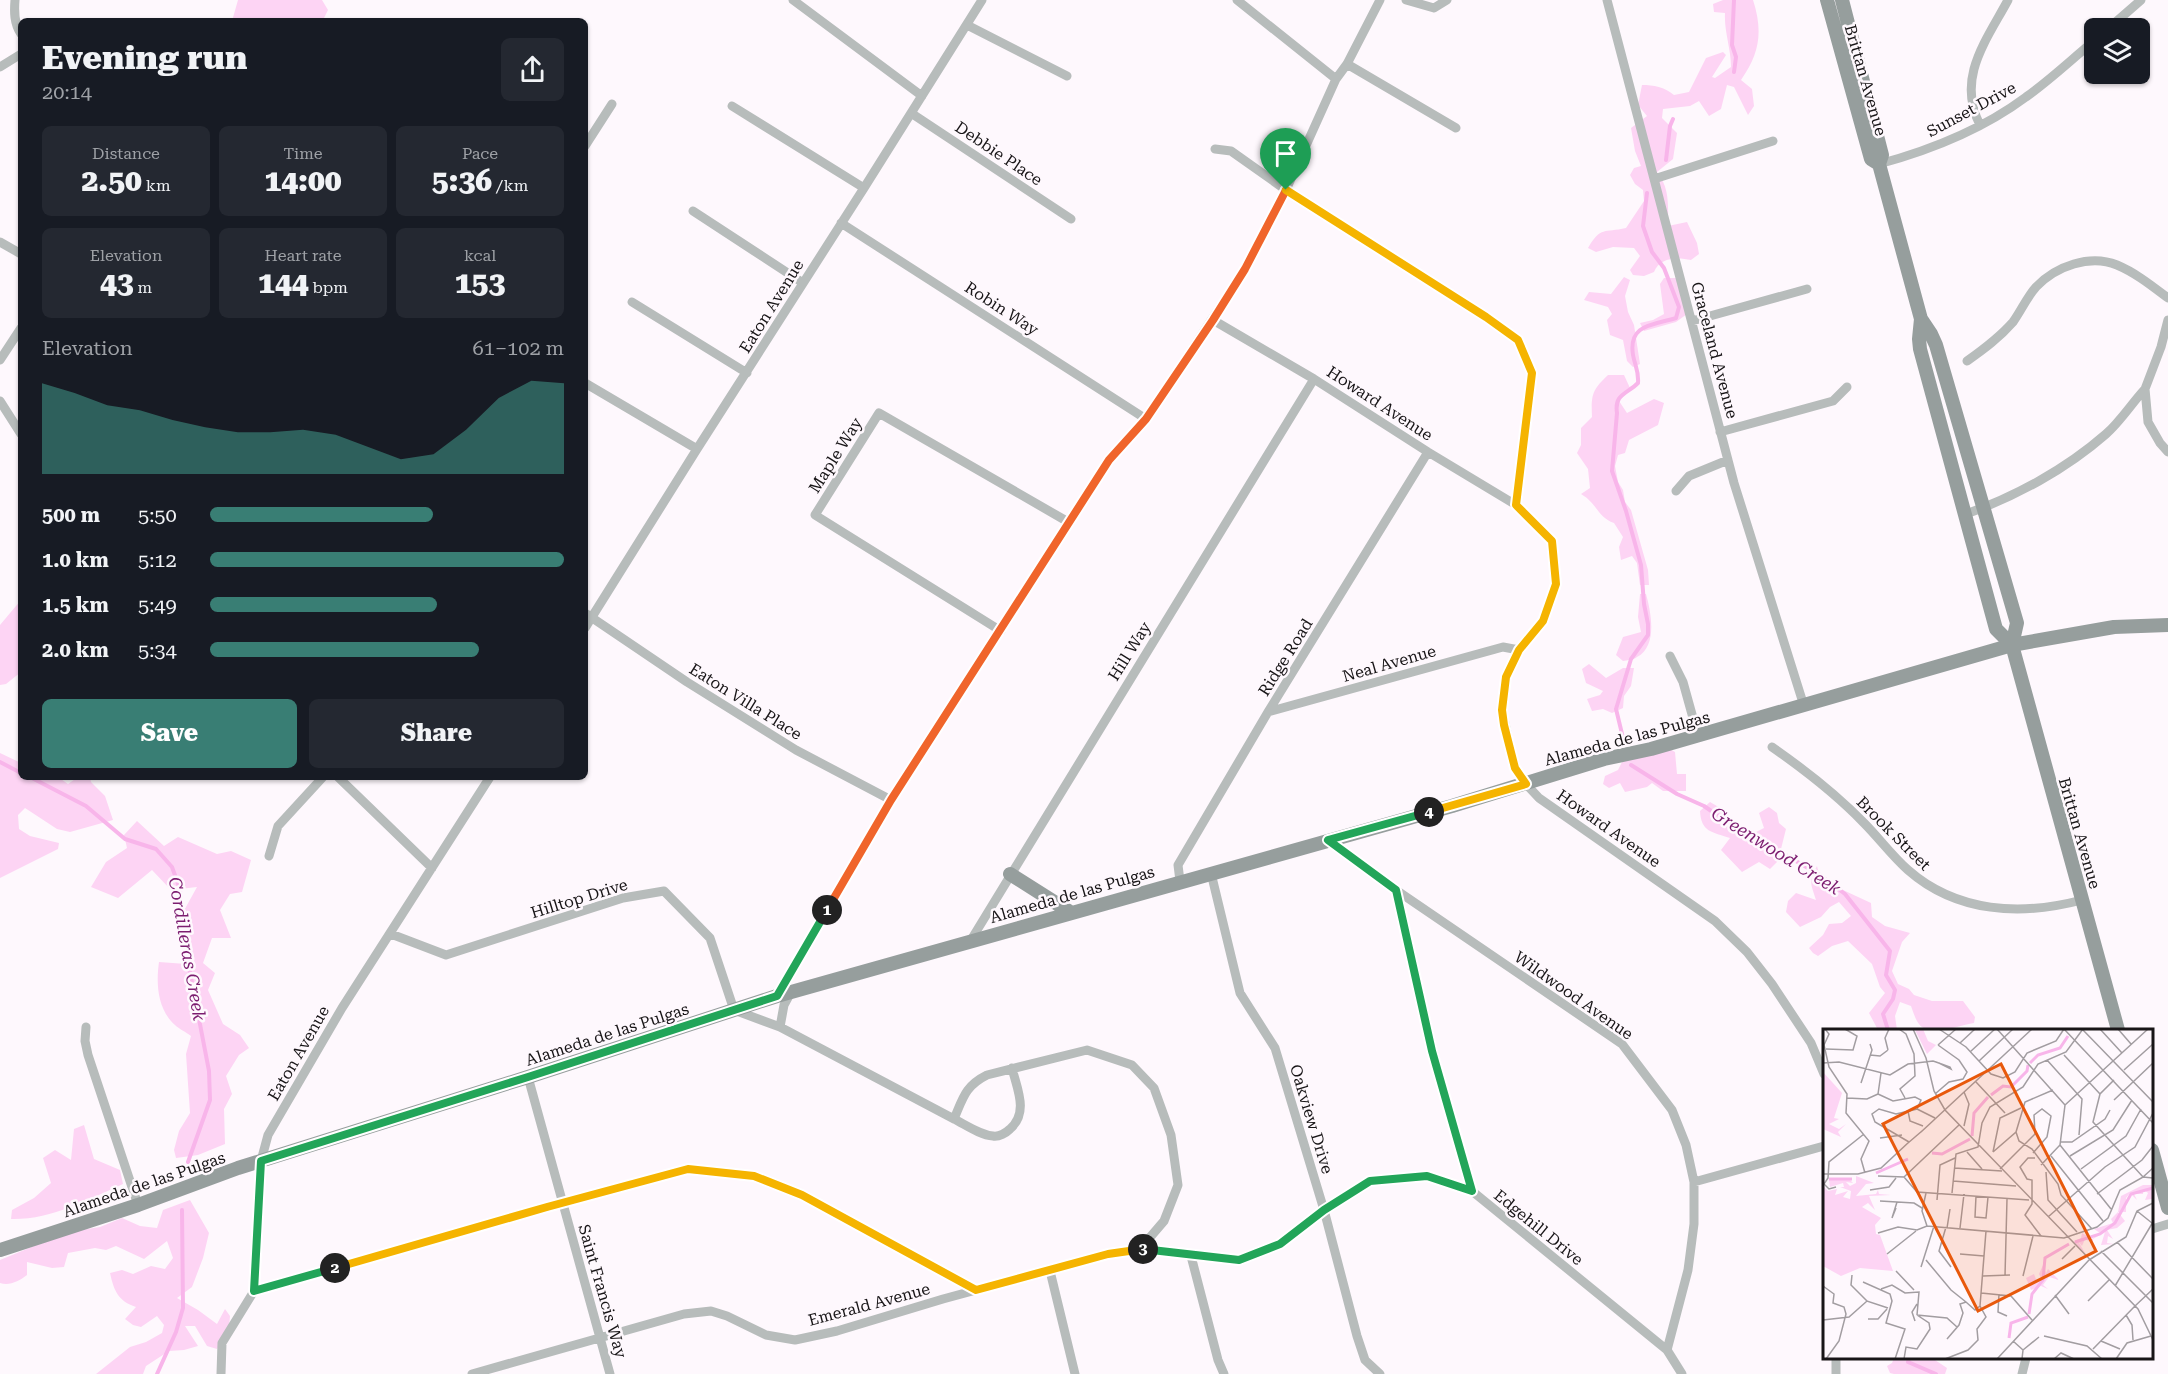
<!DOCTYPE html>
<html lang="en">
<head>
<meta charset="utf-8">
<style>
  body { margin:0; font-family:"Roboto Serif",serif; background:#242831; color:#f1f3f6; height:100vh; display:flex; flex-direction:column; font-size:22px; white-space:nowrap }
  * { box-sizing:border-box; margin:0 }
  p { font-size:20px; color:#9ea1a6 }
  .icon { flex:none; width:33px; height:33px; fill:none; stroke:currentColor; stroke-width:2; stroke-linecap:round; stroke-linejoin:round }
  .map { position:relative; flex:1; overflow:hidden }
  .sheet { position:absolute; left:18px; top:18px; width:570px; height:762px; display:flex; flex-direction:column; background:#171b24; border-radius:9px; box-shadow:0 2px 4px #0004 }
  .sheet>* { flex:none }
  .controls { position:absolute; left:2084px; top:18px; display:grid; gap:12px }
  .controls a { display:grid; place-items:center; width:66px; height:66px; border-radius:9px; background:#171b24; box-shadow:0 2px 4px #0004; font-size:30px }
  .pin { position:absolute; display:grid; place-items:center; width:51px; height:51px; color:#fff; margin:-62px -26px; border-radius:50% 50% 50% 0; rotate:-45deg; box-shadow:0 0 6px #0007 }
  .pin .icon { rotate:45deg }
  .km { position:absolute; width:30px; height:30px; margin:-15px; border-radius:50%; background:#222; color:#fff; font-size:16px; line-height:30px; text-align:center }
  .round { display:grid; place-items:center; flex:none; width:63px; height:63px; border-radius:9px; background:#242831 }
  .summary { display:flex; align-items:center; justify-content:space-between; height:102px; padding:0 24px }
  h1 { font-size:33px; font-weight:800; line-height:45px }
  .metrics { display:grid; grid-template-columns:repeat(3,1fr); gap:9px; height:102px; padding:6px 24px }
  .metrics div { display:grid; align-content:center; border-radius:9px; background:#242831; text-align:center }
  .metrics b { font-size:30px; font-weight:800 }
  .metrics small { font-size:16px; font-weight:400 }
  .metrics p { font-size:16px }
  .chart { height:168px; padding:12px 24px }
  .chart p { display:flex; justify-content:space-between }
  .chart svg { width:100%; height:108px; margin-top:6px; fill:#397e74; opacity:.7 }
  .action { display:flex; gap:12px; margin-top:auto; padding:12px 24px }
  .action a { flex:1; height:69px; border-radius:9px; background:#397e74; color:#fff; font-size:24px; font-weight:800; line-height:69px; text-align:center }
  .action a+a { background:#242831; color:#f1f3f6 }
  ul { padding:0 24px; list-style:none; font-size:20px }
  li { display:grid; grid-template-columns:96px 72px 1fr; align-items:center; height:45px }
  li i { height:15px; border-radius:8px; background:#397e74 }
  .map>svg:first-child { display:block }
</style>
</head>
<body>
<div class="map">
<svg width="2168" height="1374" viewBox="0 0 2168 1374">
  <rect width="100%" height="100%" fill="#fef8fd"/>
  <!-- green -->
  <path fill="#fdd4f4" d="M238,0H322L328,10L324,18L319,21H232Z
    M1723,0H1753C1763,31 1760,53 1741,80L1752,89L1754,106L1748,115L1734,87L1727,85L1721,109L1709,116L1699,101L1690,106L1663,109L1662,118L1677,133L1673,159L1657,172C1670,188 1668,206 1668,226L1687,222L1697,243L1699,254L1691,260C1677,257 1660,257 1654,272L1644,276L1633,275L1630,270L1640,256L1634,248L1613,247L1596,252L1588,248C1601,226 1604,233 1626,228L1644,201L1643,190L1635,184L1630,175L1634,168L1641,166L1635,151L1631,128L1647,116L1638,105L1642,85C1654,85 1664,87 1674,95L1689,92L1706,58L1723,52L1726,55L1712,77L1715,78L1731,67C1731,48 1724,32 1725,13L1714,12L1713,4Z
    M1624,277L1630,280L1625,296L1628,312L1634,325L1640,364L1633,367L1627,361L1623,340L1610,335L1607,320L1612,314L1608,307L1584,300L1589,292L1611,294Z
    M1664,278H1676L1687,314L1676,322L1644,331L1640,323L1653,320L1664,314L1660,284Z
    M1608,375H1624L1630,388L1619,401L1627,413L1654,399L1664,403L1658,425L1629,440L1625,453L1618,455L1615,466L1618,482L1623,490L1625,502L1631,510L1648,570L1649,585H1640L1637,563L1632,556L1621,560L1619,547L1623,537L1614,523C1597,517 1598,504 1581,494L1590,488L1588,469L1577,453L1581,445V428L1592,417C1591,395 1592,390 1608,375Z
    M1640,594H1646C1651,612 1658,646 1637,657C1634,660 1627,660 1623,661L1616,655L1623,637L1641,632L1638,617Z
    M21,600V672L6,684L0,685V625Z
    M1589,664L1606,678L1623,668H1634L1631,686L1624,696L1623,708L1612,713L1603,709L1592,711L1587,699L1600,695L1603,691L1586,683L1582,669Z
    M1668,748L1675,752L1677,774H1686V791H1663L1652,783L1647,787L1625,792L1620,783L1609,788L1603,784L1605,776L1618,770L1622,762Z
    M0,753L21,763V777H58L68,784L78,777H90L91,782L105,796L113,820L70,832L57,829L25,808L18,815L19,829L30,836L59,843L58,849L0,878Z
    M1710,802L1722,809L1729,819L1756,832L1764,828L1759,813L1769,807L1777,813L1779,823L1786,829L1778,861L1770,869L1759,862L1742,872L1721,850L1730,838C1712,832 1701,832 1700,811Z
    M137,821L164,846L178,837L217,854L231,851L251,860L242,892L230,894L220,910L231,938H212L203,963L215,973L208,990L223,1024L240,1035L249,1048L239,1055L226,1076L232,1094L224,1109L225,1144L198,1155L176,1158L174,1150L179,1131L190,1113L186,1054L191,1036C186,1032 179,1029 175,1025C157,1009 156,983 159,962L186,964L176,925L197,887L171,890L152,870L118,898L91,887L106,862L127,848L124,835Z
    M1817,866L1823,889L1835,880L1843,890L1871,903L1872,917L1885,926L1910,933L1902,942L1892,971L1898,984L1909,989L1914,995L1932,1001H1963L1975,1017L1974,1023C1959,1025 1929,1038 1919,1024C1915,1019 1913,1011 1911,1006L1900,1002L1895,1016L1897,1030H1878L1869,1013L1885,993L1880,987L1872,964L1848,941L1832,946L1818,956L1813,953L1809,948L1823,935L1829,924L1842,923L1851,916L1839,902L1830,907L1821,917L1800,927L1786,912L1788,901L1796,893L1816,900C1811,884 1808,882 1817,866Z
    M84,1125L94,1159L120,1170L123,1184C87,1200 51,1220 11,1219L12,1210L34,1198L51,1183L43,1158L55,1150L71,1160L74,1129Z
    M190,1200L209,1233L203,1258L192,1287L177,1298L198,1310L217,1324L225,1309L230,1316L229,1327L217,1349L207,1346L195,1326H185L198,1346L184,1350L169,1351L146,1366L143,1374H96L130,1347L146,1342L162,1333L164,1325L157,1316L141,1327L133,1325L125,1319L136,1307C118,1301 114,1291 110,1273L122,1270L133,1274L151,1266L165,1269L173,1258L167,1241L144,1259L116,1246L106,1250L95,1248L68,1253L64,1267L52,1268L27,1262V1275C19,1281 10,1286 0,1283V1260L68,1232L100,1227L122,1218L140,1226L157,1228L163,1210Z
    M1894,1358L1917,1359L1932,1358L1947,1368L1945,1374H1894L1890,1373L1887,1366L1892,1363Z"/>
  <g fill="none" stroke-linecap="round" stroke-linejoin="round">
    <!-- stream -->
    <path stroke="#f8b5ea" stroke-width="4" d="M1734,72L1736,57L1732,45L1734,0
      M1666,160L1670,126L1673,119
      M1624,742L1616,709L1631,659L1648,635V624L1644,604L1641,565L1626,511L1612,471L1617,413C1614,394 1627,394 1638,383C1639,371 1635,366 1633,355C1628,324 1653,325 1676,318L1679,307L1664,268L1652,252L1643,226L1647,193
      M0,762L21,773
      M1631,765L1677,794L1704,806L1759,844L1782,853L1820,875L1845,894L1890,951L1886,975L1895,990L1893,999L1883,1014L1888,1030
      M30,777L86,806L125,839L156,849L172,867L180,889L181,917L187,940L188,962L209,1071L210,1100L188,1162
      M1909,1358L1908,1362L1936,1374
      M157,1374L176,1332L183,1308L182,1210"/>
    <!-- street -->
    <path stroke="#b7bcbb" stroke-width="9" d="M15,0C14,12 14,24 21,34
      M793,0L922,96
      M1237,0L1336,79
      M1406,0L1434,8L1447,0
      M1607,0L1734,483L1804,706
      M967,25L1067,76
      M2109,28L2141,0
      M1347,64L1456,128
      M0,67L21,54
      M732,106L864,188
      M911,113L1071,219
      M1980,125C1956,78 1986,41 2008,0
      M585,146L612,104
      M1215,149L1231,151L1286,190L1486,317L1518,341L1532,373L1516,505
      M1879,164C1931,150 1983,129 2026,97C2050,80 2072,59 2094,41
      M1654,179L1773,141
      M693,211L803,283
      M841,223L1146,419
      M0,242L21,254
      M632,302L747,373
      M1213,320L1314,379L1428,452L1516,505L1552,541L1556,584L1543,621L1519,650L1506,677L1502,710L1515,768L1526,784L1539,798L1715,921L1747,952L1772,984L1811,1043L1824,1074
      M2168,320L2161,347L2145,389L2148,422L2160,443L2168,452
      M1692,321L1807,289
      M0,360L21,328
      M1967,361C1984,349 1999,338 2013,322C2021,311 2027,297 2036,287C2056,266 2090,254 2117,265C2136,273 2152,286 2168,298
      M585,383L697,449
      M0,401L21,434
      M1720,432L1833,401L1847,387
      M1676,491L1689,476L1728,460
      M1966,514C2015,497 2066,469 2106,434C2120,422 2132,403 2145,389
      M585,613L687,682L796,750L891,800
      M585,628L697,449L864,188L982,0
      M1001,631L815,515L879,413L1070,523
      M1670,656L1683,682L1698,736
      M1268,712L1503,647L1519,650
      M1772,747C1805,770 1836,794 1864,823C1879,838 1892,856 1908,870C1957,913 2021,916 2082,900
      M338,777L432,868
      M1328,840L1396,890L1622,1044L1672,1110L1686,1145L1694,1182V1224L1688,1270L1667,1350
      M269,856L278,826L323,777
      M1211,873L1240,993L1275,1048L1324,1210L1357,1336L1365,1360L1380,1374
      M1180,881L1178,865L1268,712L1428,452
      M1396,890L1433,1051L1472,1191L1667,1350L1682,1374
      M391,934L446,955L623,898L664,891L710,938L734,1010L780,1027L954,1119C963,1098 965,1086 987,1075L1087,1050L1132,1065L1154,1088L1171,1135L1178,1185L1164,1221L1140,1249
      M971,940L1314,379
      M777,996L891,800L1109,460L1146,419L1245,269L1286,190L1336,79L1347,64L1380,0
      M86,1027L85,1041L88,1055L138,1205
      M780,1027L784,1005L791,992
      M528,1077L610,1374
      M954,1119C966,1125 980,1135 993,1136C999,1137 1006,1133 1010,1129C1029,1112 1017,1089 1012,1068
      M1694,1182L1824,1146
      M2152,1229L2168,1224
      M1191,1256L1218,1360L1224,1374
      M1050,1271L1075,1374
      M254,1291L563,1203L688,1169L754,1176L802,1195L976,1290
      M1836,1358V1374
      M221,1374L222,1343L254,1291L261,1161L268,1135L342,1008L490,777
      M472,1374L684,1314L711,1311L727,1316L766,1335L795,1340L837,1331L943,1299L1108,1254L1140,1249L1239,1260L1280,1244L1324,1210L1369,1181L1427,1176L1472,1191
      M2022,1374L2026,1358"/>
    <!-- secondary -->
    <path stroke="#969e9d" stroke-width="14" d="M1827,0L1871,159L1879,164
      M1842,0L1882,155L1879,164L1921,319L1931,334L1936,345L2017,623L2012,645L2118,1030
      M1921,319L1919,339L1920,349L1996,629L2012,645
      M1010,874L1070,912
      M2152,1150L2168,1208
      M0,1250L138,1205L238,1168L528,1077L777,996L1452,806L1604,759L1651,749L2012,645L2114,627L2168,625"/>
  </g>
  <g fill="none" stroke-linecap="round" stroke-linejoin="round">
    <defs>
      <path id="split-1" d="M827,910L891,800L1109,460L1146,419L1213,320L1245,269L1286,190"/>
      <path id="split-2" d="M335,1268L254,1291L261,1161L528,1077L777,996L827,910"/>
      <path id="split-3" d="M335,1268L547,1207L688,1169L754,1176L802,1195L976,1290L1108,1254L1143,1249"/>
      <path id="split-4" d="M1143,1249L1239,1260L1280,1244L1324,1210L1370,1181L1427,1176L1472,1191L1432,1051L1396,890L1328,840L1429,812"/>
      <path id="split-5" d="M1286,190L1486,317L1518,340L1532,373L1516,505L1552,541L1556,584L1543,621L1519,650L1506,677L1502,710L1504,725L1515,768L1526,784L1429,812"/>
    </defs>
    <!-- split-1 casing -->
    <use href="#split-1" stroke="#fff" stroke-width="12"/>
    <!-- split-2 casing -->
    <use href="#split-2" stroke="#fff" stroke-width="12"/>
    <!-- split-3 casing -->
    <use href="#split-3" stroke="#fff" stroke-width="12"/>
    <!-- split-4 casing -->
    <use href="#split-4" stroke="#fff" stroke-width="12"/>
    <!-- split-5 casing -->
    <use href="#split-5" stroke="#fff" stroke-width="12"/>
    <!-- split-1 -->
    <use href="#split-1" stroke="#f0652b" stroke-width="8"/>
    <!-- split-2 -->
    <use href="#split-2" stroke="#22a559" stroke-width="8"/>
    <!-- split-3 -->
    <use href="#split-3" stroke="#f5b400" stroke-width="8"/>
    <!-- split-4 -->
    <use href="#split-4" stroke="#22a559" stroke-width="8"/>
    <!-- split-5 -->
    <use href="#split-5" stroke="#f5b400" stroke-width="8"/>
  </g>
  <g text-anchor="middle" stroke-width="5" stroke-linejoin="round" paint-order="stroke">
    <!-- street labels -->
    <g font-size="16" fill="#181517" stroke="#fef8fd">
      <text transform="translate(1866 80) rotate(74)" y="6">Brittan Avenue</text>
      <text transform="translate(1971 109) rotate(-28)" y="6">Sunset Drive</text>
      <text transform="translate(999 153) rotate(34)" y="6">Debbie Place</text>
      <text transform="translate(771 306) rotate(-58)" y="6">Eaton Avenue</text>
      <text transform="translate(1002 308) rotate(33)" y="6">Robin Way</text>
      <text transform="translate(1715 350) rotate(75)" y="6">Graceland Avenue</text>
      <text transform="translate(1380 403) rotate(33)" y="6">Howard Avenue</text>
      <text transform="translate(835 455) rotate(-58)" y="6">Maple Way</text>
      <text transform="translate(1129 651) rotate(-58)" y="6">Hill Way</text>
      <text transform="translate(1285 657) rotate(-58)" y="6">Ridge Road</text>
      <text transform="translate(1389 663) rotate(-16)" y="6">Neal Avenue</text>
      <text transform="translate(746 701) rotate(32)" y="6">Eaton Villa Place</text>
      <text transform="translate(1627 738) rotate(-15)" y="6">Alameda de las Pulgas</text>
      <text transform="translate(1609 828) rotate(35)" y="6">Howard Avenue</text>
      <text transform="translate(1894 833) rotate(45)" y="6">Brook Street</text>
      <text transform="translate(2080 833) rotate(74)" y="6">Brittan Avenue</text>
      <text transform="translate(1072 894) rotate(-16)" y="6">Alameda de las Pulgas</text>
      <text transform="translate(579 898) rotate(-17)" y="6">Hilltop Drive</text>
      <text transform="translate(1574 995) rotate(35)" y="6">Wildwood Avenue</text>
      <text transform="translate(607 1034) rotate(-18)" y="6">Alameda de las Pulgas</text>
      <text transform="translate(298 1053) rotate(-60)" y="6">Eaton Avenue</text>
      <text transform="translate(1312 1119) rotate(73)" y="6">Oakview Drive</text>
      <text transform="translate(144 1184) rotate(-19)" y="6">Alameda de las Pulgas</text>
      <text transform="translate(1539 1227) rotate(39)" y="6">Edgehill Drive</text>
      <text transform="translate(603 1291) rotate(74)" y="6">Saint Francis Way</text>
      <text transform="translate(869 1304) rotate(-15)" y="6">Emerald Avenue</text>
    </g>
    <!-- water labels -->
    <g font-size="18" font-style="italic" fill="#7c1d70" stroke="#fef8fd">
      <text transform="translate(1776 851) rotate(32)" y="6">Greenwood Creek</text>
      <text transform="translate(187 949) rotate(80)" y="6">Cordilleras Creek</text>
    </g>
  </g>
  <!-- overview -->
  <g transform="translate(1823 1029)">
    <rect width="330" height="330" fill="#fef8fd"/>
    <path d="M100,0L105,12L113,16L104,25L92,1ZM0,43L19,64L11,89L16,90L6,95L16,100L23,95L15,103L18,108L0,100ZM33,147L51,154L43,155L33,167L53,165L55,161L56,165L68,166L46,167L52,181L45,174L39,178L58,189L52,196L53,205L57,206L70,242L37,239L18,247L0,237V157L5,162L14,160L12,166L25,162L20,168L27,170L28,162L17,158H21L20,154L7,158L6,151L26,150L30,154L23,153L27,157L33,154ZM320,156H330L329,170L322,171L325,164L320,160V165H311L314,171L307,164L303,169V183H295L302,192L294,199L284,201L290,210L285,207L284,214L291,215L278,216L282,203L270,210V214L262,210L259,217L255,212L262,224L250,213L258,209L259,204L269,210L277,204L271,200L290,194L288,190L295,183L298,167ZM220,236L223,244L225,240L236,251L226,248L220,256L225,260L218,257L208,261L203,249L211,245L214,253L219,251L216,245Z" fill="#fdd4f4"/>
    <path fill="none" stroke="#f8b5ea" stroke-width="3" d="M207,34L215,26L237,19L245,7M168,66L180,57L188,58L204,42L205,36M149,107L151,84L165,68M109,124L119,125L147,110M53,144L85,130M6,150H29M252,213L277,205L292,194L308,165L330,159M206,285L209,265L220,251L222,229L246,215M186,309L188,294L205,288"/>
    <path fill="none" stroke="#a29da1" stroke-width="1.5" d="M2,0L6,5L1,16L6,38L24,65L23,84L46,112L38,130L42,144M76,0L83,5L91,25L92,47L77,60L82,69M90,0L103,29L111,62L122,81L315,280L330,311M116,0L143,18L168,45L180,49L192,43L204,24L233,12L241,0M174,0L242,76L237,116L218,136M241,0L330,94M277,0L299,24M295,0L308,15M260,1L330,73M137,14L152,0M115,16L133,0M3,20L30,21L34,7L22,0M65,21L62,9L66,0M147,23L172,0M47,26L57,27L65,21M241,26L277,65M224,31L259,70L256,106M156,32L190,0M0,34L16,33L67,46L85,35L110,32L113,33L127,38L128,40L116,34M301,41L330,15M291,51L277,65L270,93L320,148L330,139M153,53L182,84M38,54L49,21L47,15M141,63L146,75L141,97M55,65L70,72L92,68L98,71L94,80L73,85L56,80L49,85L52,93L86,113M55,65L58,44M112,65L126,53L140,50L144,43L136,31L115,16M24,69L44,70L55,65M291,71L330,34M242,76L325,0M94,80L112,89M85,82L87,92L100,97M98,103L209,0M193,103L196,112L209,120L235,155L238,166L269,200M57,109L79,106M237,113H249L282,90L287,81M85,114L99,102M237,116L288,180M144,123L159,140M170,123L193,103L202,73L230,61M170,123L177,89L198,79M228,127L280,192M247,127L290,101L309,71M212,129H205L197,138L204,150L209,151V175L202,186L218,207M131,139L179,142M177,140L212,105L211,86L219,80L228,87L224,108L210,124M258,140L303,107L318,80M223,143L225,171L254,203M0,145H35L58,139L86,113M55,147L81,148M81,148L94,163L206,171M81,148L136,96M130,152L193,157M13,158L6,160L1,155L5,149L6,133L41,105M47,161L66,158L73,149M103,164L99,182L104,197M129,164L133,125L155,118L159,94L167,78L200,58L215,35L243,23L260,0M274,165L319,131L330,117M153,167L152,188L163,189L165,168M114,171L117,136L132,129M57,172L91,174L99,179M73,179L69,189L74,173M314,182L329,194M225,188L282,138L312,118L330,84M123,198L116,222L128,238M124,199L127,180M137,199L141,165M55,204L75,198L94,201L104,197L241,209L274,198L285,189L297,161L320,148L330,149M294,213L330,250M278,222L330,274M64,225L93,202M137,225L161,227M239,230L252,217M103,231L128,261L143,273M266,231L303,208L314,182L330,174M98,238L111,197M73,242L91,261M29,246L28,256L44,272M160,247L187,246M182,247L184,170M200,247L210,207M40,253L67,265L69,272L63,294L82,300L72,330M0,257L11,265L10,274L21,278L23,285L16,312L3,330M292,257L330,193M58,260L69,256L82,264L96,263L94,286M158,264L188,267L209,291M176,265L175,283L184,287M232,266L246,285M265,272L286,251M157,277L163,202M312,277L330,260M94,286L124,289L134,298M303,286L309,296L310,311M45,290H55L64,280M0,291L26,288L44,272L65,279M92,292L89,283L94,275M221,307L264,317L279,330M124,310L136,296L140,284L137,275L143,273L152,281L157,277M190,312L200,321L199,330M278,312L297,320M270,320L312,277M200,321L216,308M81,330L83,318L94,320L107,300L106,294L94,286M122,330L145,321L155,311L154,300L163,288L157,277M174,330L266,231M231,330L238,324L251,330M293,330L304,314L328,307"/>
    <path fill="#e8590c" fill-opacity="0.15" stroke="#e8590c" stroke-width="3" d="M178,35L273,222L155,282L60,95Z"/>
    <rect width="330" height="330" fill="none" stroke="#181517" stroke-width="3"/>
  </g>
</svg>
<div class="controls">
<a><svg class="icon" aria-label="layers" viewBox="0 0 24 24"><path d="M12 4l9 5-9 5-9-5zM3 14l9 5 9-5"/></svg></a>
</div>
<div class="pin" style="left:1286px;top:190px;background:#1e9e55"><svg class="icon" aria-label="arrive" viewBox="0 0 24 24"><path d="M6 21V4h12l-3 4 3 4H6"/></svg></div>
<b class="km" style="left:827px;top:910px">1</b>
<b class="km" style="left:335px;top:1268px">2</b>
<b class="km" style="left:1143px;top:1249px">3</b>
<b class="km" style="left:1429px;top:812px">4</b>
<section class="sheet">
<div class="summary"><div><h1>Evening run</h1><p>20:14</p></div><a class="round"><svg class="icon" aria-label="share" viewBox="0 0 24 24"><path d="M12 15V3M7 8l5-5 5 5M5 13v7h14v-7"/></svg></a></div>
<div class="metrics">
<div><p>Distance</p><b>2.50<small> km</small></b></div>
<div><p>Time</p><b>14:00</b></div>
<div><p>Pace</p><b>5:36<small> /km</small></b></div>
</div>
<div class="metrics">
<div><p>Elevation</p><b>43<small> m</small></b></div>
<div><p>Heart rate</p><b>144<small> bpm</small></b></div>
<div><p>kcal</p><b>153</b></div>
</div>
<div class="chart"><p><span>Elevation</span>61–102 m</p>
<svg viewBox="0 0 160 44" preserveAspectRatio="none"><path d="M0 44V7L10 11L20 16L30 18L40 22L50 25L60 27L70 27L80 26L90 28L100 33L110 38L120 36L130 26L140 13L150 6L160 7V44z"/></svg>
</div>
<ul>
<li><b>500 m</b>5:50<i style="width:63%"></i></li>
<li><b>1.0 km</b>5:12<i style="width:100%"></i></li>
<li><b>1.5 km</b>5:49<i style="width:64%"></i></li>
<li><b>2.0 km</b>5:34<i style="width:76%"></i></li>
</ul>
<div class="action"><a>Save</a><a>Share</a></div>
</section>
</div>
</body>
</html>
